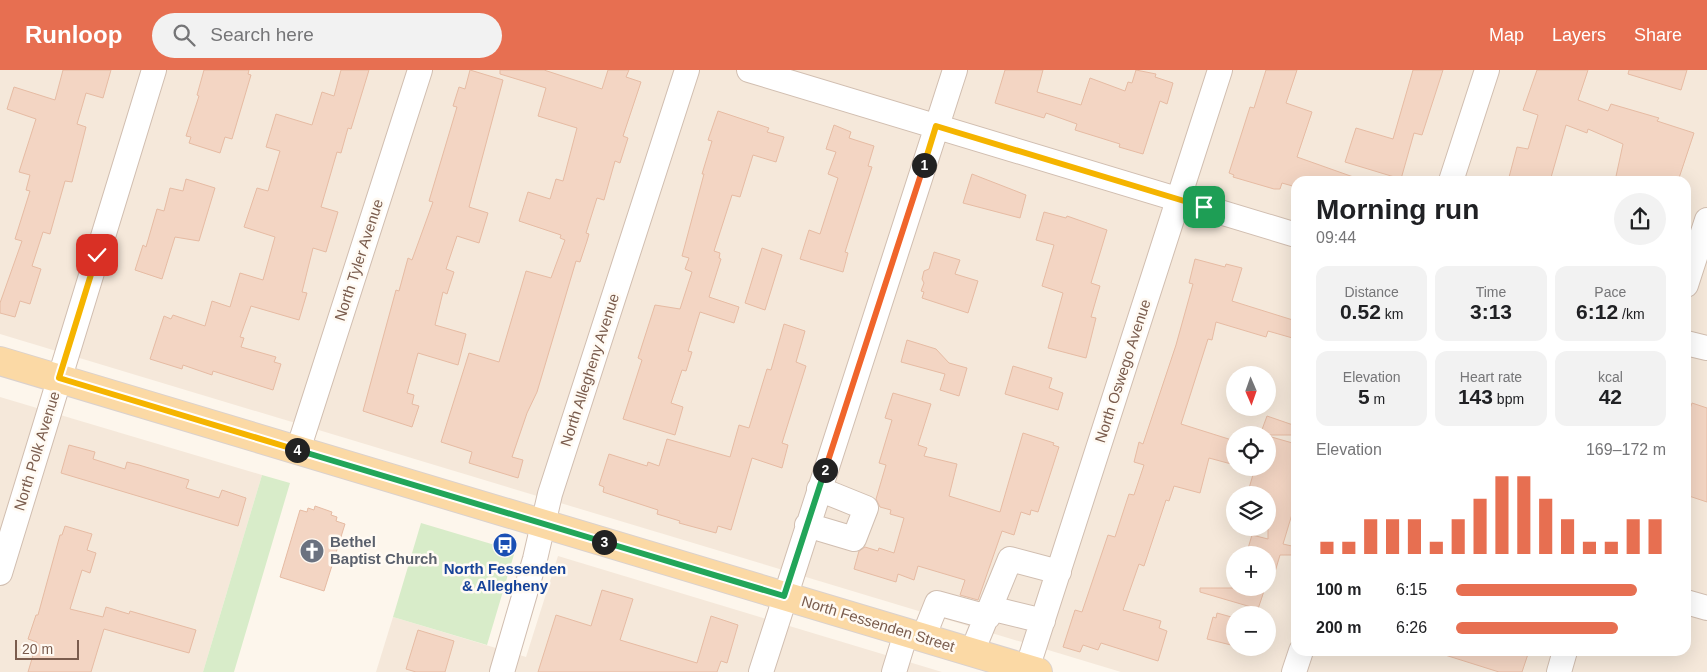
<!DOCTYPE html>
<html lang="en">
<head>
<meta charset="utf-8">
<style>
  body { margin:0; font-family:Helvetica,sans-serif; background:#f2f2f2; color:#202124; height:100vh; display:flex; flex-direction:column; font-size:19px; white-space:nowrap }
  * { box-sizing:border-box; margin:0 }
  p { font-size:16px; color:#757577 }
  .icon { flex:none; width:28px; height:28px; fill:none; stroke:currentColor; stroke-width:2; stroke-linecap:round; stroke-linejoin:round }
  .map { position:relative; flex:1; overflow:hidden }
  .sheet { position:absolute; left:1291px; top:106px; width:400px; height:480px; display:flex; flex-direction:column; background:#fff; border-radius:15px; box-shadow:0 5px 20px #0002 }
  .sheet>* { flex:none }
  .needle { width:32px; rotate:178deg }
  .buttons { position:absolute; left:1226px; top:296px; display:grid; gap:10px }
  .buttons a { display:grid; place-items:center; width:50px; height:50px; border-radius:50%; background:#fff; box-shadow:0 5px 20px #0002; font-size:25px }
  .scale { position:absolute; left:15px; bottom:12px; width:64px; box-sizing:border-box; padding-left:5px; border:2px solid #7a5c4d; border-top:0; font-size:14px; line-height:18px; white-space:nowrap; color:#7a5c4d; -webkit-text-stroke:4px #fffaf3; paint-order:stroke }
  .pin { position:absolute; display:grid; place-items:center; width:42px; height:42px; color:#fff; margin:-21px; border-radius:10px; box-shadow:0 2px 8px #0006 }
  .km { position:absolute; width:25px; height:25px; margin:-12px; border-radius:50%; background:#222; color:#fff; font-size:14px; line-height:25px; text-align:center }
  .round { display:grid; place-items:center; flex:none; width:52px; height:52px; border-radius:26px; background:#f2f2f2 }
  .headline { display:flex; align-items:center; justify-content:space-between; height:85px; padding:0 25px }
  h1 { font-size:28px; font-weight:600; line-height:38px }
  .figures { display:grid; grid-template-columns:repeat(3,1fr); gap:8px; height:85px; padding:5px 25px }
  .figures div { display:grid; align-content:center; border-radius:12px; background:#f2f2f2; text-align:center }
  .figures b { font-size:21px; font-weight:600 }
  .figures small { font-size:14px; font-weight:400 }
  .figures p { font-size:14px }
  .chart { height:140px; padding:10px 25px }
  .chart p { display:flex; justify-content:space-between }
  .chart svg { width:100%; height:90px; margin-top:5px; stroke:#e76f51; stroke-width:6 }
  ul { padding:0 25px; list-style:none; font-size:16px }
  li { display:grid; grid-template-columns:80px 60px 1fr; align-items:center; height:38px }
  li i { height:12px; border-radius:6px; background:#e76f51 }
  header { display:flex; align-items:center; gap:30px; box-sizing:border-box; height:70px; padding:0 25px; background:#e76f51; color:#fff }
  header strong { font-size:24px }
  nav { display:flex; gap:28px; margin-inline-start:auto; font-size:18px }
  .search { width:350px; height:45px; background:#f2f2f2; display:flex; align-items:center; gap:12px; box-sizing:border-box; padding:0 18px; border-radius:28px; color:#757577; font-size:19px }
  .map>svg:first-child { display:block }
</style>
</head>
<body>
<header>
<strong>Runloop</strong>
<div class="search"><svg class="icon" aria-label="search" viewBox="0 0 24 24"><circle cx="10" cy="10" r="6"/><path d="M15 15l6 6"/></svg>Search here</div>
<nav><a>Map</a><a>Layers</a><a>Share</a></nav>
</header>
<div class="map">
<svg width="1707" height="602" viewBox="0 0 1707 602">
  <rect width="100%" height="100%" fill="#fdf6ec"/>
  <!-- residential -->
  <path fill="#f5e8da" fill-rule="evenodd" d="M0,0H1707V602H1121L0,264ZM1296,111H1686V581H1296ZM1235,305H1268V338H1235ZM1235,365H1268V398H1235ZM1235,425H1268V458H1235ZM1235,485H1268V518H1235ZM1235,545H1268V578H1235Z
    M0,327L262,405L203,602H0Z
    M558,486L942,602H376L393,547L526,587Z"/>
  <!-- green -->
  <path fill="#d8ecc9" d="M262,405L290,413L234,602H203Z
    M421,453L515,481L487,575L393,547Z"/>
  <!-- building -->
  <path fill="#f3d5c3" stroke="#e6bba3" d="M63,0H111L103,28L86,23L77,54L86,57L72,112L65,111L50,164L43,162L32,196L41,199L30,234L20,231L15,247L0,243V233L22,171L15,169L30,121L26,120L30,105L19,102L36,49L7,39L14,17L55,30Z
    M204,0H249L248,4L251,5L232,69L225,67L220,83L189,73L191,67L186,66L199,26L197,25Z
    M341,0H369L351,59L348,58L341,83L337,82L321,137L338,142L326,182L313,178L302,222L307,223L299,250L251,236L240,267L244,268L241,277L276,287L274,292L281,294L273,320L213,301L212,305L183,295L182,299L150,289L164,246L171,249L173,245L205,256L212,231L230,237L240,203L263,210L275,167L244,157L257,118L268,121L280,81L266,77L276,44L312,55L322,22L334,26Z
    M470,0L503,10L469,137L488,143L479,173L457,166L446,199L454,202L447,224L443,222L435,255L466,264L458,295L418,283L407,323L414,325L412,334L419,336L412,357L363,341L396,220L399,221L408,188L412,190L433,132L429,131L457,37L453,36L459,17L465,19Z
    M500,0H544L602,19L608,0H629L626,7L641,12L623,66L628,68L620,93L615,91L604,130L597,128L586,163L589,164L587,171L580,192L576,191L537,322L527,343L512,387L523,390L518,408L469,393L472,382L441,372L469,283L499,292L526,201L551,208L565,170L560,168L561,165L519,151L528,122L550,129L556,109L563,111L577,58L538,46L546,18L500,4Z
    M1005,0H1043L1037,22L1081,35L1090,8L1125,21L1128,12L1132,13L1136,0L1156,4L1155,7L1173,13L1167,34L1160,31L1143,84L1119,77L1120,74L1075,60L1077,54L1046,43L1044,48L995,33Z
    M1266,0H1297L1286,33L1312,42L1297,87L1359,109L1358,111H1296V117L1282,113L1280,119H1274L1233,107L1234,105L1229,103L1250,37L1254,38Z
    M1413,0H1443L1422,65L1414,63L1401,109L1345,92L1356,58L1393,69Z
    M1537,0H1588L1578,30L1608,41L1611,34L1659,48L1657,51L1694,63L1678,111H1615L1623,74L1588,59L1587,63L1566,55L1550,111H1508L1517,77L1528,79L1538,45L1523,40Z
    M1629,0H1687L1681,20L1628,4Z
    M718,41L769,58L767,62L784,67L776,92L753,85L740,127L732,125L714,181L720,183L719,188L721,189L709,227L739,237L734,253L700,242L688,281L692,282L686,301L682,300L671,333L683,337L675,365L623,349L642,290L638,288L655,235L680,239L692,202L685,199L689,188L682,186L704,104H702L712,71L708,70Z
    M834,55L851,62L849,68L874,76L868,96L872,97L845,182L848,183L843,202L800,189L809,160L820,164L838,108L828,104L836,82L826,79Z
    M972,104L1026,125L1020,148L963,133Z
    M186,109L215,118L199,171L175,167L162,209L135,200L143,175L146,177L157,139L164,141L170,118L183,121Z
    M1044,142L1066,148L1067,146L1107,160L1091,213L1100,216L1091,247L1096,248L1086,288L1048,278L1063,223L1042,216L1054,175L1036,170Z
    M762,178L782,185L765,240L745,233Z
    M934,182L960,190L955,204L978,211L968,243L922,228L924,222L921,221L924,213L922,209L924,201L929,199Z
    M1195,189L1225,197L1226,194L1242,198L1232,231L1296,251V269L1268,261L1266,267L1216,252L1212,270L1208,269L1181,354L1235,371V395L1209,388L1200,423L1174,416L1169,431L1166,430L1144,496L1139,494L1123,540L1161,551L1159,558L1167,561L1158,591L1101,573L1098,580L1083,575L1080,582L1063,577L1075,540L1082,542L1108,465L1115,467L1129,424L1134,425L1144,395L1134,392L1139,372L1143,374L1176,275L1193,214L1189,213Z
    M784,254L805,261L796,292L806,296L782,373L788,375L782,398L752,388L731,460L718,456L716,463L679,453L680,451L657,444L658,440L603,422L604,417L599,415L609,384L647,396L648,392L659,396L667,369L730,387L739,355L749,358L767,299L771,300Z
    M907,270L936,279L949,293L967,298L959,326L940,320L945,304L901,292Z
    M1013,296L1052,308L1049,318L1063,323L1058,340L1005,324Z
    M893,323L931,334L918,375L927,378L924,386L957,394L949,426L1000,442L1023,363L1054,373L1053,375L1059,377L1038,442L1031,440L1030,445L1021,442L1014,465L1002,461L978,530L960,525L965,510L918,496L914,510L898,504L896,512L854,499L859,481L865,477L878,481L879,478L894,483L904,448L890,444L891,440L880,437L876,429L886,395L879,393L892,350L885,348Z
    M1692,333L1707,338V432L1686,425V350Z
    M1267,346L1296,356V365H1260Z
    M1268,366L1296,374V431L1283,474L1296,477V485H1280L1272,512L1268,511V485H1246L1252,465L1268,469V425H1247L1255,398H1268Z
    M69,375L95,382L93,389L125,399L127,392L139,395L189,410L186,418L219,428L222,420L246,428L238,456L61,403Z
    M315,436L332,442L331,445L337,447L336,451L345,454L324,521L280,507L300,440L307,442L308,438L314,440Z
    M65,456L92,464L87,480L96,483L90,503L82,500L70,539L103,547L106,537L129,544L130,541L196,560L189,583L104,559L91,602H28L37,572L28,569L36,545H38L60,465H62Z
    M1200,518H1265L1258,539L1200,522Z
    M602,520L633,529L620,570L697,593L711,546L738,555L727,593L721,591L717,602H538L556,545L591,556Z
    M1217,543L1235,548V576L1207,569L1213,547L1216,548Z
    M418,560L454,571L445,602H416L406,599Z
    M1445,581H1529L1522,602H1499L1445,585Z"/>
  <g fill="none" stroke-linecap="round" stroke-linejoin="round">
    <defs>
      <path id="minor" d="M749,0L1296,165
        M1451,111L1487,0
        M1686,215L1707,150
        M1686,273L1707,278
        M298,380L420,0
        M807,455L854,469L866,438L819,419
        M0,503L154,0
        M1686,532L1707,538
        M1043,551L990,538L1010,489L1059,502
        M923,568L937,533L988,547
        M972,582L990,538
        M502,602L535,489L550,424L687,0
        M761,602L955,0
        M894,602L906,563
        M1026,602L1220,0
        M1294,602L1301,581
        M1559,602L1565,581"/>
      <path id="major" d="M0,291L1038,602"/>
    </defs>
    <!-- minor casing -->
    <use href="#minor" stroke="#d1beb0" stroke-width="26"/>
    <!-- major casing -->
    <use href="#major" stroke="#dad1cd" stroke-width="30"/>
    <!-- minor -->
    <use href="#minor" stroke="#fff" stroke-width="24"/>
    <!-- major -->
    <use href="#major" stroke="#fbd9a5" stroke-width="28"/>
  </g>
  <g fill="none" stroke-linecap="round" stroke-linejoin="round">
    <defs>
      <path id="split-1" d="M924,95L936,56L1204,137"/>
      <path id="split-2" d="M825,400L924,95"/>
      <path id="split-3" d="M604,472L784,526L825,400"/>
      <path id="split-4" d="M297,380L604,472"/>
      <path id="split-5" d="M97,185L59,308L297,380"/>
    </defs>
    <!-- split-1 casing -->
    <use href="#split-1" stroke="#fff" stroke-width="10"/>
    <!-- split-2 casing -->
    <use href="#split-2" stroke="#fff" stroke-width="10"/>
    <!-- split-3 casing -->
    <use href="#split-3" stroke="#fff" stroke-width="10"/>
    <!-- split-4 casing -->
    <use href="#split-4" stroke="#fff" stroke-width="10"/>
    <!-- split-5 casing -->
    <use href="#split-5" stroke="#fff" stroke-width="10"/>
    <!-- split-1 -->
    <use href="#split-1" stroke="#f5b400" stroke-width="6"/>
    <!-- split-2 -->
    <use href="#split-2" stroke="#f0652b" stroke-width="6"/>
    <!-- split-3 -->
    <use href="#split-3" stroke="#22a559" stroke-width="6"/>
    <!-- split-4 -->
    <use href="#split-4" stroke="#22a559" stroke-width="6"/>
    <!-- split-5 -->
    <use href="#split-5" stroke="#f5b400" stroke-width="6"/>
  </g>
  <!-- icons -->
  <defs>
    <symbol id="bus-disc" viewBox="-11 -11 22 22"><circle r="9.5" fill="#1a4fb4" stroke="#fffaf3"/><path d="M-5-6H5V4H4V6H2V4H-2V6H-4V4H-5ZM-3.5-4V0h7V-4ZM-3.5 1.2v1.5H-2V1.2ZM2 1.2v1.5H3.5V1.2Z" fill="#fff"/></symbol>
    <symbol id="church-disc" viewBox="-11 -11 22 22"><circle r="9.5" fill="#6b7280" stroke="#fffaf3"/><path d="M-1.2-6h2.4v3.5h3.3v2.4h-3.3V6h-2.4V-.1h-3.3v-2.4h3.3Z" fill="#fff"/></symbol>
  </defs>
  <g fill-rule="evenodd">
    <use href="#bus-disc" x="491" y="461" width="28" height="28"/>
    <use href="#church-disc" x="298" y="467" width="28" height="28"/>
  </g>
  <g text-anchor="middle" stroke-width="5" stroke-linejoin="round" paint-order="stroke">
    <!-- street labels -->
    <g font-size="15" fill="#7a5c4d" stroke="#fffaf3">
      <text transform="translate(359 190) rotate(-72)" y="5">North Tyler Avenue</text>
      <text transform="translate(590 300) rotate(-72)" y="5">North Allegheny Avenue</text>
      <text transform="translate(1123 301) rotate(-72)" y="5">North Oswego Avenue</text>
      <text transform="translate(37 381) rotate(-73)" y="5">North Polk Avenue</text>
      <text transform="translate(878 554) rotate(17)" y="5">North Fessenden Street</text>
    </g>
    <!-- worship labels -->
    <g font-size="15" font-weight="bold" fill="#5b616d" stroke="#fffaf3" text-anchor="start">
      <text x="330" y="477">Bethel<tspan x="330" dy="17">Baptist Church</tspan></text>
    </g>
    <!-- transit labels -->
    <g font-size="15" font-weight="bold" fill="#164399" stroke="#fffaf3">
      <text x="505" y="504">North Fessenden<tspan x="505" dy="17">&amp; Allegheny</tspan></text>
    </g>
  </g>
</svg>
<div class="buttons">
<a><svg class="needle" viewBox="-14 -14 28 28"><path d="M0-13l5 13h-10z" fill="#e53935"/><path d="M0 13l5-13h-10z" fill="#757577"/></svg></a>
<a><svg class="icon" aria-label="locate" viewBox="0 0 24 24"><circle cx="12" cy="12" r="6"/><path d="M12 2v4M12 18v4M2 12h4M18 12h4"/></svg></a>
<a><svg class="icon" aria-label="layers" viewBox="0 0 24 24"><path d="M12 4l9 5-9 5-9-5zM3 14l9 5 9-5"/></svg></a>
<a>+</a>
<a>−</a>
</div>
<div class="scale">20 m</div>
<div class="pin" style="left:1204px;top:137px;background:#1e9e55"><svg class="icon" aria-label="arrive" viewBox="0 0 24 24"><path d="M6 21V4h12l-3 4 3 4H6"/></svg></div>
<div class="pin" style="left:97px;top:185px;background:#d93025"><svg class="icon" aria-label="check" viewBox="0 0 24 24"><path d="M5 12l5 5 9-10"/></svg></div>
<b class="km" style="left:924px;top:95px">1</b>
<b class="km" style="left:825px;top:400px">2</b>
<b class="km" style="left:604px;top:472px">3</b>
<b class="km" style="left:297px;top:380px">4</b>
<section class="sheet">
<div class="headline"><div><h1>Morning run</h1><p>09:44</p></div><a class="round"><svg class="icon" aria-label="share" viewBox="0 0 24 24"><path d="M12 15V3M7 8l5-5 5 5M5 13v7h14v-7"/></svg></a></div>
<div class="figures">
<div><p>Distance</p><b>0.52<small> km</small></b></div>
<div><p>Time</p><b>3:13</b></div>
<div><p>Pace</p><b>6:12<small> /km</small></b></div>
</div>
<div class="figures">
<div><p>Elevation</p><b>5<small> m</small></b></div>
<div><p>Heart rate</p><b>143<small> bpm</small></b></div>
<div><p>kcal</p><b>42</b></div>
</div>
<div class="chart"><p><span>Elevation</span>169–172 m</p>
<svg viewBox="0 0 160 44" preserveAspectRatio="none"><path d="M5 44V38M15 44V38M25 44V27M35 44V27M45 44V27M55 44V38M65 44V27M75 44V17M85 44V6M95 44V6M105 44V17M115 44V27M125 44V38M135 44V38M145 44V27M155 44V27"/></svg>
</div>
<ul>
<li><b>100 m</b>6:15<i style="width:86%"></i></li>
<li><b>200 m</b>6:26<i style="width:77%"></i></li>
</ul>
</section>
</div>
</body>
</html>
